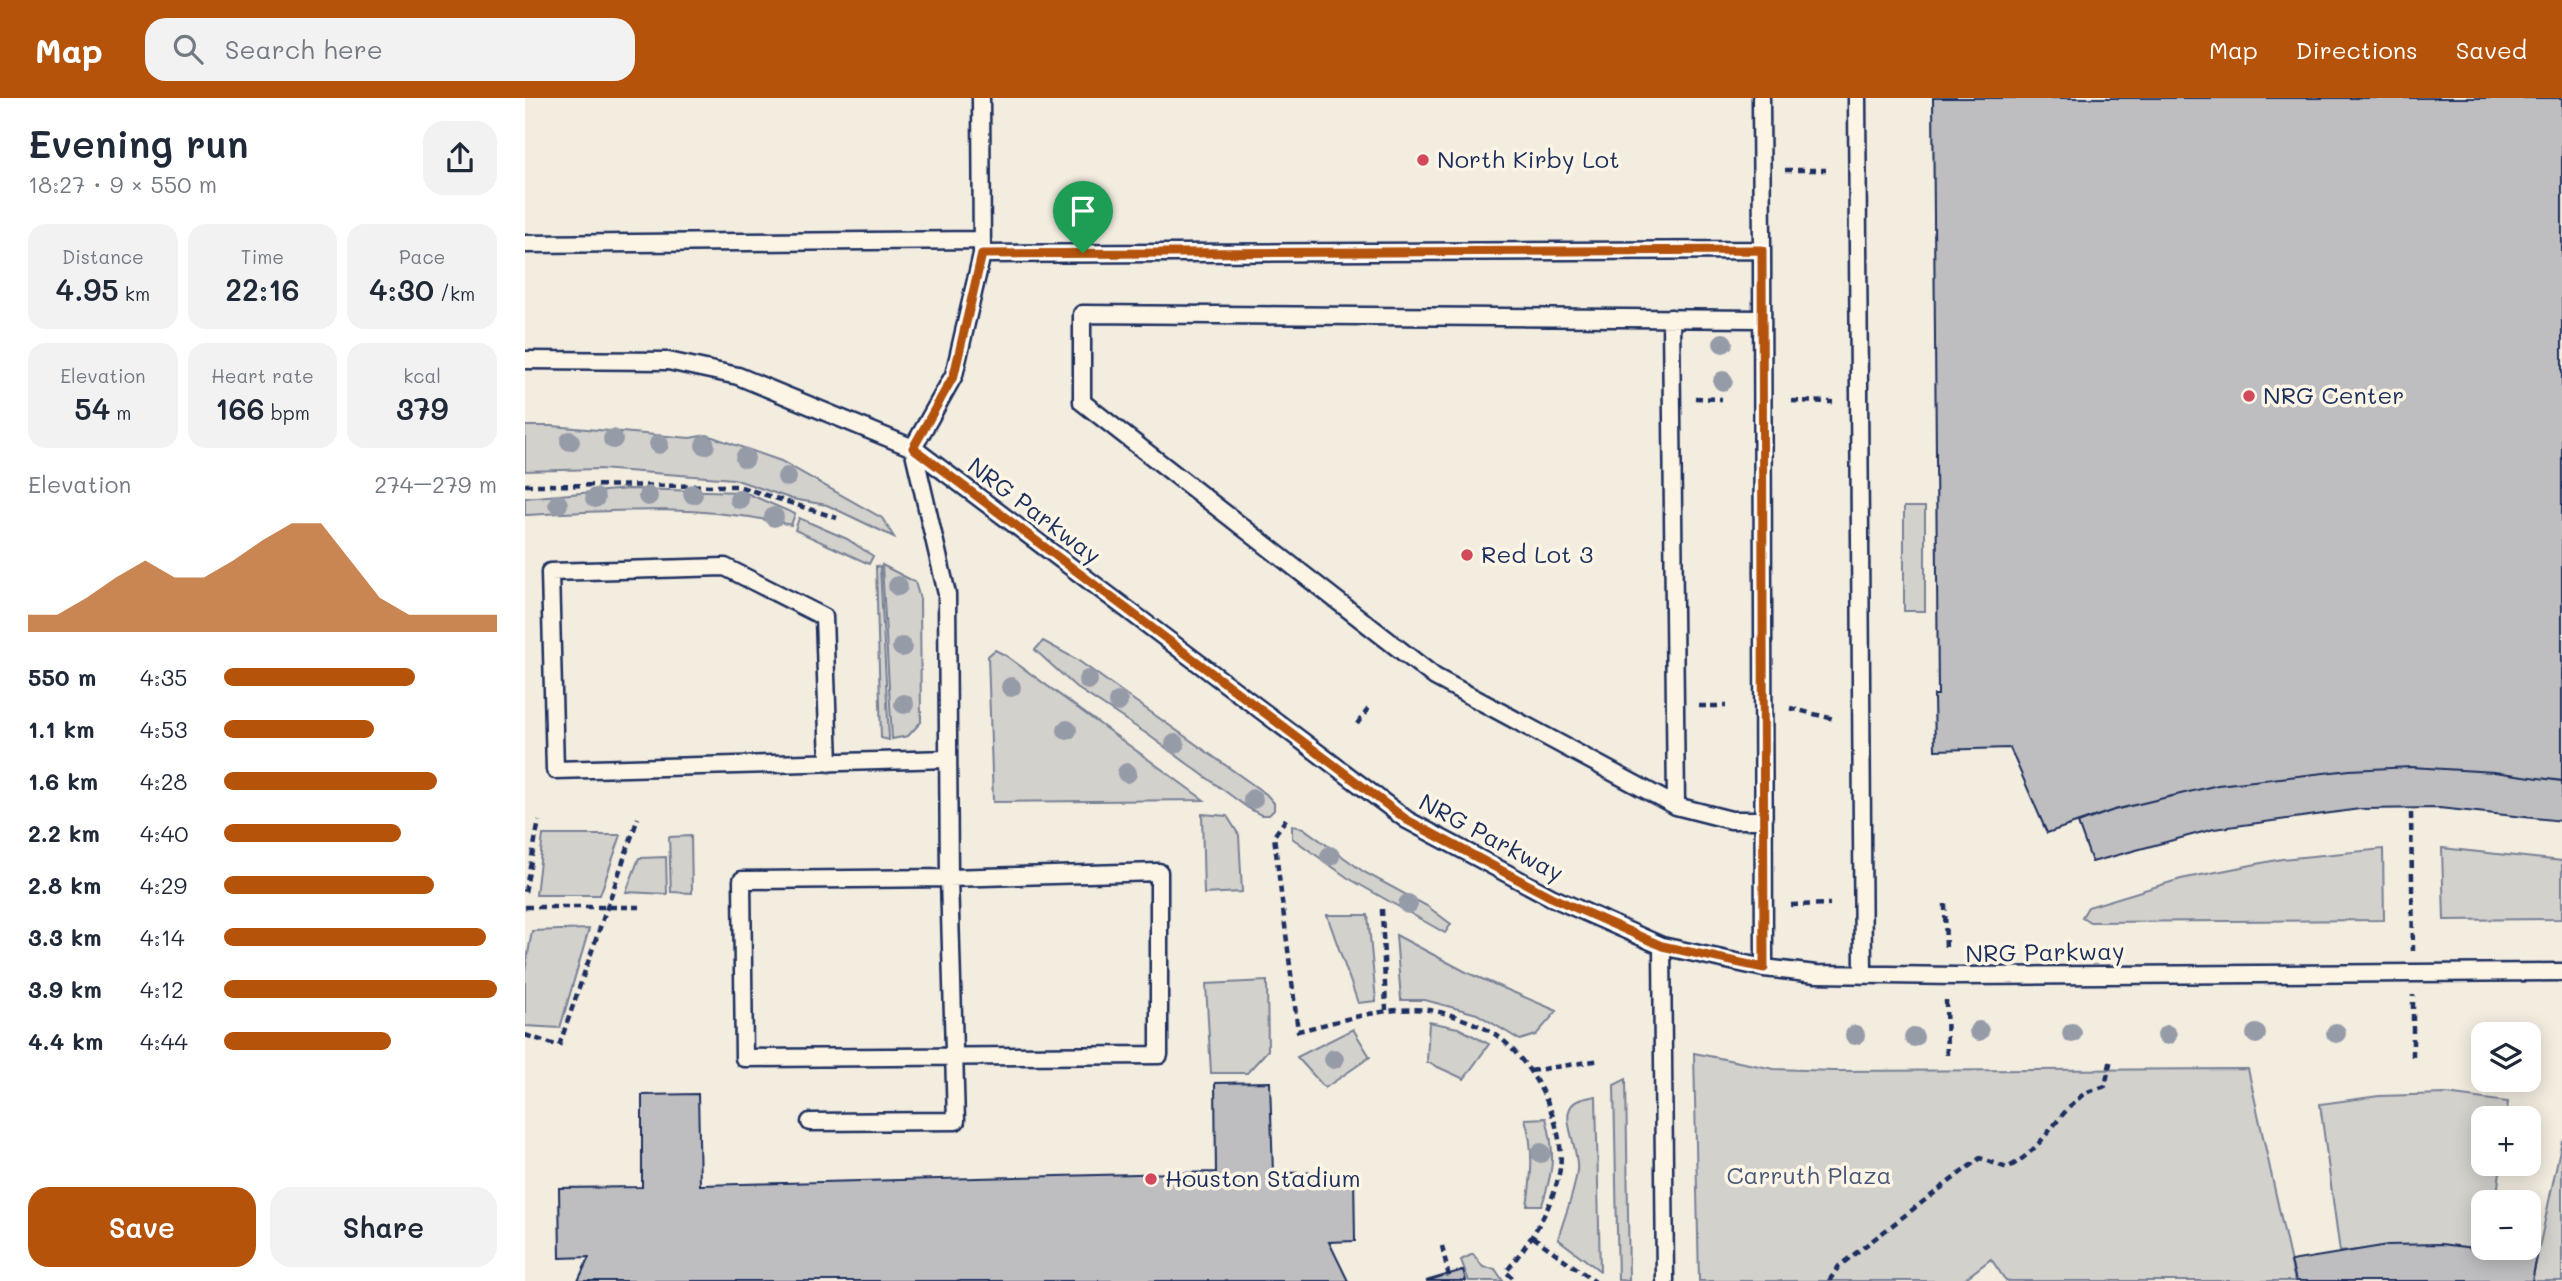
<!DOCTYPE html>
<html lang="en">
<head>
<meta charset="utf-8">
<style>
  body { margin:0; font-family:Mali,sans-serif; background:#f2f2f3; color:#1f2937; height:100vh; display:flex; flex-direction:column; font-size:26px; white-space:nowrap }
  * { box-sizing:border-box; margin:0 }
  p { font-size:23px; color:#747a83 }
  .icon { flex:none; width:38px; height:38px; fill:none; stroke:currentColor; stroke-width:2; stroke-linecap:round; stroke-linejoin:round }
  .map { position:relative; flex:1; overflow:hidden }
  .side { display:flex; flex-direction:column; background:#fff; width:525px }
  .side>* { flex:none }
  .controls { position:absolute; left:1946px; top:924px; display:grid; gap:14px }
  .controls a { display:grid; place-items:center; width:70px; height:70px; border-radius:14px; background:#fff; box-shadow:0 4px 18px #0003; font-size:35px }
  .pin { position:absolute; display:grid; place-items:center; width:60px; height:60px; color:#fff; margin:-72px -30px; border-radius:50% 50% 50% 0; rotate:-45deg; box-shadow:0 0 7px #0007 }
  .pin .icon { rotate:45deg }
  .round { display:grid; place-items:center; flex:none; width:74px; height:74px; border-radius:21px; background:#f2f2f3 }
  .summary { display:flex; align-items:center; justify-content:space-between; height:119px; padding:0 28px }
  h1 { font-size:38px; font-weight:600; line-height:52px }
  .stats { display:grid; grid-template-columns:repeat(3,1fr); gap:10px; height:119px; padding:7px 28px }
  .stats div { display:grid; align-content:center; border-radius:18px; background:#f2f2f3; text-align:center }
  .stats b { font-size:30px; font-weight:600 }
  .stats small { font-size:19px; font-weight:400 }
  .stats p { font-size:19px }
  .chart { height:196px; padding:14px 28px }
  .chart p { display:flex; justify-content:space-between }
  .chart svg { width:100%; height:126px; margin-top:7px; fill:#b45309; opacity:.7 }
  .action { display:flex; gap:14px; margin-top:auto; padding:14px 28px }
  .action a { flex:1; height:80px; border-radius:21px; background:#b45309; color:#fff; font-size:28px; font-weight:600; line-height:80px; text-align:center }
  .action a+a { background:#f2f2f3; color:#1f2937 }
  ul { padding:0 28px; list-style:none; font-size:23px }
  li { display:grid; grid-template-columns:112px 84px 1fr; align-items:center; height:52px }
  li i { height:18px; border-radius:9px; background:#b45309 }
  header { display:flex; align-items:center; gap:42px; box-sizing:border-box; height:98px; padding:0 35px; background:#b45309; color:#fff }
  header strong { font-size:33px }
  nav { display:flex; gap:38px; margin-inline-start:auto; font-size:24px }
  .search { width:490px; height:63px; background:#f2f2f3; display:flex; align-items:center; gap:18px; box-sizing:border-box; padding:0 24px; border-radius:21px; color:#747a83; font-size:26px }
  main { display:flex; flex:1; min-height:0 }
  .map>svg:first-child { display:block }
</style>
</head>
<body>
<header>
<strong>Map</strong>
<div class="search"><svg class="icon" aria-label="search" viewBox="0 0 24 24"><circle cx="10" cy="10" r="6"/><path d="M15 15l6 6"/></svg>Search here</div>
<nav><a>Map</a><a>Directions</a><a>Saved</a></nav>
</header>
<main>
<section class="side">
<div class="summary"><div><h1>Evening run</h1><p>18:27 · 9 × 550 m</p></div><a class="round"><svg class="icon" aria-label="share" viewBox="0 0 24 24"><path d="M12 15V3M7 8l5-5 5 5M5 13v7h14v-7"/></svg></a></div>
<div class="stats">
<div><p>Distance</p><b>4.95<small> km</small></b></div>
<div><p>Time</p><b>22:16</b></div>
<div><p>Pace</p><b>4:30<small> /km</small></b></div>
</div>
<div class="stats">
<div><p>Elevation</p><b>54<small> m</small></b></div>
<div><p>Heart rate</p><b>166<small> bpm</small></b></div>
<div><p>kcal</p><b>379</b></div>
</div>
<div class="chart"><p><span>Elevation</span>274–279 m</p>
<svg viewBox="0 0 160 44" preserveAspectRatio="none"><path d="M0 44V38L10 38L20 32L30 25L40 19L50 25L60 25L70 19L80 12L90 6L100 6L110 19L120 32L130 38L140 38L150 38L160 38V44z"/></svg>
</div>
<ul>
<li><b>550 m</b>4:35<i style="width:70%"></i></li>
<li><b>1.1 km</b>4:53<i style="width:55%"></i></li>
<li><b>1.6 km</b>4:28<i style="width:78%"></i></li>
<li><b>2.2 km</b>4:40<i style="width:65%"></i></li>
<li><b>2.8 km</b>4:29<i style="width:77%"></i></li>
<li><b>3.3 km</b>4:14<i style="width:96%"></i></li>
<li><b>3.9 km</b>4:12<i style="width:100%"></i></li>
<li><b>4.4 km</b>4:44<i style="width:61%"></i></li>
</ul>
<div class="action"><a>Save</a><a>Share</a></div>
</section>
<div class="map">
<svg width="2037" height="1183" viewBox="0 0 2037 1183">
  <rect width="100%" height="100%" fill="#f3ede0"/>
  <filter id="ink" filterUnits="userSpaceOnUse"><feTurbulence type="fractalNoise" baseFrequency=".0143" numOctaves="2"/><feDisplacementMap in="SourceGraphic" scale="14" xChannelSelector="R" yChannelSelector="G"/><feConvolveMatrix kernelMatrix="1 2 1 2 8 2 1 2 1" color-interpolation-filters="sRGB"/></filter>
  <g filter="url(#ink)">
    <!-- green -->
    <path fill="#d3d1cc" stroke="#778095" stroke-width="2" d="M0,328H27L165,340L182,337L256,363L357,420L369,439L302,407L267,401L209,381L74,371L0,373Z
      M103,391L219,394L270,416L266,427C175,406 93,412 0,417V400Z
      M1379,409H1400V513H1379Z
      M274,420L322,441L348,458L344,466L270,432Z
      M357,467L390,484L395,501L396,624L383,638L367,641Z
      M351,468L355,469L364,642L356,640Z
      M518,543L551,561L741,696L749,705V712L744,717H736L723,710L622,636L552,590L510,552Z
      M470,552L480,557L679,702L468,704L463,558Z
      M677,716L702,718L714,737L717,794L679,796Z
      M767,728L778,730L839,774L902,808L926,826L920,835L823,780L767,740Z
      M18,737H96L75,797H11Z
      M166,738L167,795L146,794L144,739Z
      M1917,750L2037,763V821L1919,822Z
      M1858,751L1859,822L1565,824L1557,819L1563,809L1656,781L1757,761Z
      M141,759L142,796L101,794L114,760Z
      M802,817H843L851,903L833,905Z
      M64,831L35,930L0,928V873L7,833Z
      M871,837L943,875L1032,913L1011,937L995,942L952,916L900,902H876Z
      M742,883L743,952L722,975H686L681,886Z
      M904,924L933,930L964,946L939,981L902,964Z
      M828,931L845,959L800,990L772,959Z
      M1169,955L1249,971L1309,973L1723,971L1770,1183H1481L1466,1161L1437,1183H1174Z
      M1101,981L1104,1183L1093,1182L1089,987Z
      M1921,996L1983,1004L1981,1020H1958V1066H1976L1971,1104H1958V1150L1965,1151C1911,1145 1869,1147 1815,1154L1795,1006L1854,998Z
      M1071,998L1075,1173L1033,1141C1039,1119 1050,1095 1052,1072C1054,1053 1040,1028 1044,1013C1047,1001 1061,1000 1071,998Z
      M1021,1020C1031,1056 1028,1073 1017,1107H1002C1007,1077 1009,1050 1000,1021Z
      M2037,1042V1183H2007Z
      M948,1156L958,1169L970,1171L978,1183H944L936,1162Z"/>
    <!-- building -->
    <path fill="#bebec0" stroke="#1b2f5e" stroke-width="2" d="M1408,0H2037V683L1969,674L1886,669L1825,672L1693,687L1589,712L1522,735L1485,650L1410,652L1409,597H1413Z
      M1886,669L1969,674L2037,683V723L1914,710L1835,711L1689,731L1567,764L1553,725L1589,712L1693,687L1825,672Z
      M745,984L748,1075L829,1074L830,1143L804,1144L823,1183H53L64,1159L35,1160L34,1090L117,1089V997L173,996L175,1087L691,1074L690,985Z
      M1916,1146L2012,1158L2007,1183H1771L1766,1163L1863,1147Z
      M938,1172L941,1183H901Z"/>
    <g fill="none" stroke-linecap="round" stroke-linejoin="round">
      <defs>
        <path id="service" d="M1236,0L1237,152
          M1332,0L1338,877
          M0,146L457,142
          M457,156L1237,152L1239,870
          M1146,220L1151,708
          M1237,221L557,216V304L910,579L1151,708L1206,722H1237
          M0,262L143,263L213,278L388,350L882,722L1026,799L1137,848L1239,870L1291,876L1432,878L2037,874
          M304,665L299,519L200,469L25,474L30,672L423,661
          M1137,848L1140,1183
          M285,1024L431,1023C429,942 427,861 424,780L634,774V957L219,960L217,782L424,780L422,496L388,350L429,277L457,156L456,0"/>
      </defs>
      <!-- service casing -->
      <use href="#service" stroke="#1b2f5e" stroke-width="21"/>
      <!-- path -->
      <path stroke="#1b2f5e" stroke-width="4.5" stroke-dasharray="7 5" stroke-linecap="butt" d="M1260,72H1301
        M1170,300L1197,301
        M1267,303L1308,304
        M0,387L213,388L312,420
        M1174,608H1201
        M1265,610L1309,621
        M832,626L844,610
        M1886,715L1888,853
        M761,721L749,738L773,933C816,923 860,908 904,912C922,914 960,928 974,939C1009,966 1044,1032 1034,1076C1026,1114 1004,1144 981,1174L991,1183
        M0,794L14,723
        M1420,806L1421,854
        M1266,807L1305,806
        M0,809H119
        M857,811L861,912
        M1421,902L1422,962
        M0,937L34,948L113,720
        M1888,959V897
        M1005,973L1076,962
        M1008,1139L1069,1183
        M917,1148L925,1183
        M1304,1183L1314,1168L1455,1060L1482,1070C1518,1052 1529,1019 1559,996C1565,992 1574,991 1580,988L1586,961"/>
      <!-- service -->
      <use href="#service" stroke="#fcf5e5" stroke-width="16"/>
    </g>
    <!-- trees -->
    <g fill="#969ba8">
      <circle cx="1198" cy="245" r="10"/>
      <circle cx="1198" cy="283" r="10"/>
      <circle cx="88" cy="341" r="10"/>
      <circle cx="45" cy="343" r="10"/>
      <circle cx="134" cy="346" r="10"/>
      <circle cx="180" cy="347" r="10"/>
      <circle cx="220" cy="360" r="10"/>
      <circle cx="262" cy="379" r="10"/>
      <circle cx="168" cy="396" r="10"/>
      <circle cx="123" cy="398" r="10"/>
      <circle cx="70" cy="400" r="10"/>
      <circle cx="214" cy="401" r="10"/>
      <circle cx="33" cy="406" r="10"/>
      <circle cx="249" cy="419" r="10"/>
      <circle cx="373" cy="488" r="10"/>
      <circle cx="377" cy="549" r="10"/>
      <circle cx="563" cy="582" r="10"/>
      <circle cx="486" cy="589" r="10"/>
      <circle cx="593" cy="604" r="10"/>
      <circle cx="379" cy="606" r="10"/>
      <circle cx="542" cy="632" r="10"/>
      <circle cx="650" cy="646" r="10"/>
      <circle cx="602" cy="675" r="10"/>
      <circle cx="728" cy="701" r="10"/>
      <circle cx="805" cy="758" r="10"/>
      <circle cx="883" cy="806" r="10"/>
      <circle cx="1454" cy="933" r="10"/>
      <circle cx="1547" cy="935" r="10"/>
      <circle cx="1811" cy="935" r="10"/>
      <circle cx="1731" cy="936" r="10"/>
      <circle cx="1330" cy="937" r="10"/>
      <circle cx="1642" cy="937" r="10"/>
      <circle cx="1389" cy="939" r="10"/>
      <circle cx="809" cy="961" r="10"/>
      <circle cx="1016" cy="1055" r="10"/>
    </g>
  </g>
  <g fill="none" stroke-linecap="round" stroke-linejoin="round" filter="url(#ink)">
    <defs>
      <path id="route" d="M1237,152L1239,870L1137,848L1026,799L882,722L388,350L429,277L457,156Z"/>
    </defs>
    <!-- route casing -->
    <use href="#route" stroke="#fff" stroke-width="14"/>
    <!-- route -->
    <use href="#route" stroke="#b45309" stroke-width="9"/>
  </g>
  <!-- markers -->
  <g fill="#d1495b" stroke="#fcf5e5" stroke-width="2.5">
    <circle cx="898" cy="62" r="7"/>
    <circle cx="1724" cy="298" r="7"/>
    <circle cx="942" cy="457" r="7"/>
    <circle cx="626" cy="1081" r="7"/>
  </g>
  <g text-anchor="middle" stroke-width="7" stroke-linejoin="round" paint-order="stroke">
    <!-- poi labels -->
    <g font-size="24" fill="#1b2f5e" stroke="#fcf5e5" text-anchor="start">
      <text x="912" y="70">North Kirby Lot</text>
      <text x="1738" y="306">NRG Center</text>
      <text x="956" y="465">Red Lot 3</text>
      <text x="640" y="1089">Houston Stadium</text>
    </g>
    <!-- street labels -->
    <g font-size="24" fill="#1b2f5e" stroke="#fcf5e5">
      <text transform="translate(509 413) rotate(37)" y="8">NRG Parkway</text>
      <text transform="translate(966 740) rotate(28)" y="8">NRG Parkway</text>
      <text transform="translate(1520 855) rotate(-1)" y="8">NRG Parkway</text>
    </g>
    <!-- park labels -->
    <g font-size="24" fill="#49587a" stroke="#fcf5e5">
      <text x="1284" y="1086">Carruth Plaza</text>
    </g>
  </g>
</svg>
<div class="controls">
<a><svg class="icon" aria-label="layers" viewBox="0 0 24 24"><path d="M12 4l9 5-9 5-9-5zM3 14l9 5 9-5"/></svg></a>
<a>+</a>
<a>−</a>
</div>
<div class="pin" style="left:558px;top:155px;background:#1e9e55"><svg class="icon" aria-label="arrive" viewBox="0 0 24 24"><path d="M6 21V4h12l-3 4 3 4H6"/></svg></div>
</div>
</main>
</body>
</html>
